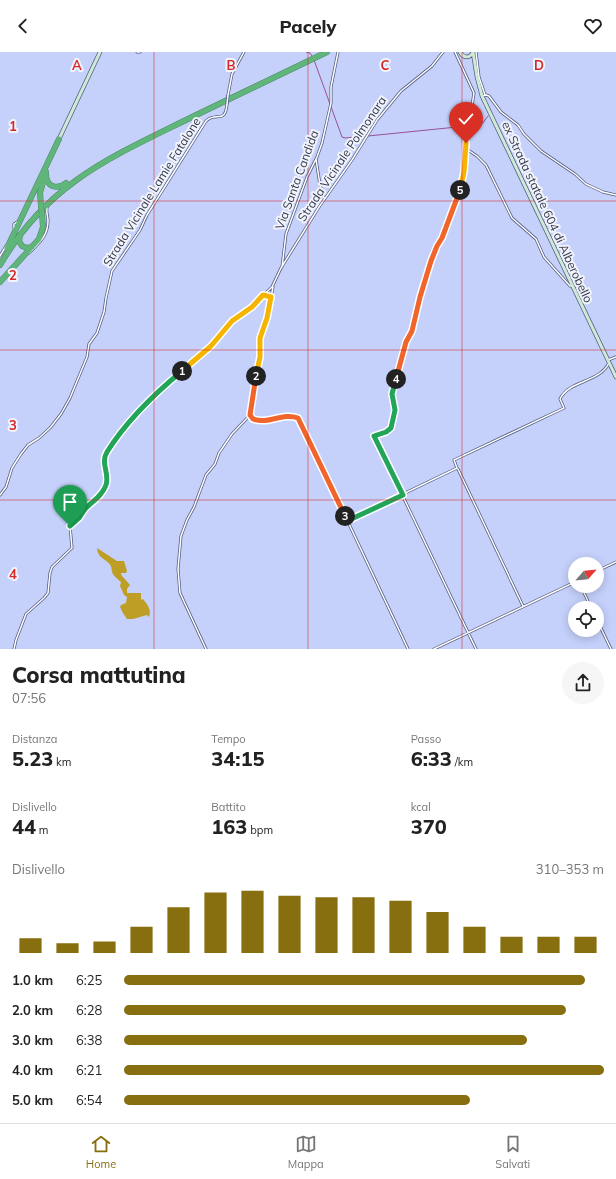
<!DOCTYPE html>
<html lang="it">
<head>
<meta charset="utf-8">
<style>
  body { margin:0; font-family:Mulish,sans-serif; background:#f6f6f6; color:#222; height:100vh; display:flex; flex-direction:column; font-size:15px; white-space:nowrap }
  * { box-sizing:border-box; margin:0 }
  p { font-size:13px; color:#767676 }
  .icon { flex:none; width:22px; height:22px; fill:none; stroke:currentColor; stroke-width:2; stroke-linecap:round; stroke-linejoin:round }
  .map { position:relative; height:597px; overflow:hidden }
  .drawer { display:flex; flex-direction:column; background:#fff; flex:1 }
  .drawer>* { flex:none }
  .needle { width:26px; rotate:63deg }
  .controls { position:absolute; left:568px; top:505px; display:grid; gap:8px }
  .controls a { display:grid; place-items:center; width:36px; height:36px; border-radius:50%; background:#fff; box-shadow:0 2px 10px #0003; font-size:20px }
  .pin { position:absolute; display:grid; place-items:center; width:34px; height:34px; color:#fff; margin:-41px -17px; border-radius:50% 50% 50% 0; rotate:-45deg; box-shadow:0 0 4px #0007 }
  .pin .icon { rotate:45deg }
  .km { position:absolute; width:20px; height:20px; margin:-10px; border-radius:50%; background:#222; color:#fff; font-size:11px; line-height:20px; text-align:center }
  .round { display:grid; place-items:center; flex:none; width:42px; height:42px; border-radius:21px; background:#f6f6f6 }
  .overview { display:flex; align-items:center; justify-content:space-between; height:68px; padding:0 12px }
  h1 { font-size:22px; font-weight:800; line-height:30px }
  .stats { display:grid; grid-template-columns:repeat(3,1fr); gap:6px; height:68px; padding:4px 12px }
  .stats div { display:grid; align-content:center }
  .stats b { font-size:20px; font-weight:800 }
  .stats small { font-size:11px; font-weight:400 }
  .stats p { font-size:11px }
  .chart { height:112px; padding:8px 12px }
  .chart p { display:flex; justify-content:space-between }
  .chart svg { width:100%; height:72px; margin-top:4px; stroke:#876e0e; stroke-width:6 }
  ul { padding:0 12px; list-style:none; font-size:13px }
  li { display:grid; grid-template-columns:64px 48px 1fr; align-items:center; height:30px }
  li i { height:10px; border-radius:5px; background:#876e0e }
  header { display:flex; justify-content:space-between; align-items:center; height:52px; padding:0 12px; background:#fff; font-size:18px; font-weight:800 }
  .dock { display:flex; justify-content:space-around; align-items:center; height:56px; border-top:1px solid #e0e0e0; background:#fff; font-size:11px; color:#767676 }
  .dock a { display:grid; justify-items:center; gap:2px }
  .dock .active { color:#876e0e }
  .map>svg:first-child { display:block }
</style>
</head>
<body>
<header><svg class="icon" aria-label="back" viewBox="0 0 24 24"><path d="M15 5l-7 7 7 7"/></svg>Pacely<svg class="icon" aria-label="heart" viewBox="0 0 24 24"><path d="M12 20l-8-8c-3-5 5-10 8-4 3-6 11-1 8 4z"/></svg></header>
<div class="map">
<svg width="616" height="597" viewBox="0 0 616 597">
  <rect width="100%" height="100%" fill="#c5d1fb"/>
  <!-- forest -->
  <path fill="#bf9e26" d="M97,496L117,509H124L127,519L126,521H121L122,524L130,533L127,537V541H141V548L143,547C147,552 152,558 149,565L147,563L133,567H127L123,561L120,555L121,553L126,551L127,545L124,543L120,534L121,530C118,527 114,525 112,520C112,506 98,510 97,496Z"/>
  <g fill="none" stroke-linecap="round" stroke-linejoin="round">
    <!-- stream -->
    <path stroke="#975294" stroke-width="1" d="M306,0L310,1L312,4
      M314,8L342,85L345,86L364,84
      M469,73L482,72L488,64
      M368,84L467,74"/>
    <defs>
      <path id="street" d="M137,0H140
        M455,0L474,41L466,91L464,123L461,135L442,186L437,194L431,209L420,245L412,279L406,290L398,317L392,342L395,358L391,375L386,379L374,384L476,597
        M476,0L479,25L485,43
        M228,43L232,22L244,0
        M482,44L486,43L489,44L501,60L518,73L524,82L541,99L575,122L586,132L603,140L616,143
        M465,96L477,104L486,113L512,166L536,187L544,205L570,234H572
        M316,107L320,133L324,146
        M14,176V172L17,170
        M29,201C39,191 48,184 48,169C48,164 46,160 47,156
        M0,204L6,194
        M282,215L286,182L307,125L317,105L322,91L331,51V35L338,0
        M263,243L271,245
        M608,308L616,305
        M250,363L253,368H273L282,364L299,366L408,597
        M458,417L523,554
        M0,443L6,435L12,416L21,402L28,393L39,386L50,376L61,362L70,346L87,305L89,292L97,281L104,260L106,246L112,219L140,178L147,163L206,69C216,59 225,73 227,52
        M347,469L457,416L454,408L564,356L560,347C569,328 599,331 609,311
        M597,519L616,510
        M581,534L591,556
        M597,568L611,597
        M14,597L16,588L26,562L44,546L48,541L50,521L52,515L72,496L70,474L79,466L85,457L99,445L104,436L107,426L104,413L105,404L129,368L155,342L207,298L218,286L232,269L253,253L272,235L281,216L319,155L352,108L377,68L401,39L432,14L443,0
        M206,597L180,541L178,517L181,484L187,468L194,455L206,423L215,412L219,401L232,382L251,362L253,341L260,305V286L267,266L273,235
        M434,597L575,530"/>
      <path id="secondary" d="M460,0C463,6 470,7 473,0
        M473,0L477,25L482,44L616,325
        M59,87L100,0"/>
      <path id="highway" d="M46,122C46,135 57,138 66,131
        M41,154L40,141L46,120
        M20,184L19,189L22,194L27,196L32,195
        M7,196L59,87
        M0,213C48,131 109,106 190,66C236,44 281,22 327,0
        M0,230L39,187L43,175L42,161"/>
    </defs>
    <!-- street casing -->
    <use href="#street" stroke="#525c80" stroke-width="3"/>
    <!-- secondary casing -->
    <use href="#secondary" stroke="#525c80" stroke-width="4.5"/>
    <!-- highway casing -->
    <use href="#highway" stroke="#508a6a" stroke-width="6"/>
    <!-- street -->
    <use href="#street" stroke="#fff" stroke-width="1.5"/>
    <!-- secondary -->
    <use href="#secondary" stroke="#cfe9d7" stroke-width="3"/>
    <!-- highway -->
    <use href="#highway" stroke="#5fb57a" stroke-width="5"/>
    <defs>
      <path id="street-bridge" d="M227,52L228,43"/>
      <path id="highway-bridge" d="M41,154L42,161"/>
    </defs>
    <!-- street-bridge casing -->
    <use href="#street-bridge" stroke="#525c80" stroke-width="3" stroke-linecap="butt"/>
    <!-- highway-bridge casing -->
    <use href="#highway-bridge" stroke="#508a6a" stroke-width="6" stroke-linecap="butt"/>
    <!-- street-bridge -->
    <use href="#street-bridge" stroke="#fff" stroke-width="1.5"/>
    <!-- highway-bridge -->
    <use href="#highway-bridge" stroke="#5fb57a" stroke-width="5"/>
  </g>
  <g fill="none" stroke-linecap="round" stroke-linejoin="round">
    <defs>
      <path id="split-1" d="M70,474C73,471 76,469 79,466C81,463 83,459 86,456C93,449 102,444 106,433C110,422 100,411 107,400C127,368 153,343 182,319"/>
      <path id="split-2" d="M182,319L211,294L232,269L252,255L263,243L271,245L267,266L260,286V305L256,324"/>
      <path id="split-3" d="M256,324L250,363L253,367C269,373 282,360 298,366L345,464"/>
      <path id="split-4" d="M345,464L347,469L403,443L374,384L386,380L391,376L395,358L392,342L396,327"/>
      <path id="split-5" d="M396,327L406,290L412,279L420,245L431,209L437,194L442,186L460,138"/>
      <path id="split-6" d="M460,138L464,120L466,91"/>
    </defs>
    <!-- split-1 casing -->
    <use href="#split-1" stroke="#fff" stroke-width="8"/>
    <!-- split-2 casing -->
    <use href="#split-2" stroke="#fff" stroke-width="8"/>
    <!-- split-3 casing -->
    <use href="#split-3" stroke="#fff" stroke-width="8"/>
    <!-- split-4 casing -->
    <use href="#split-4" stroke="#fff" stroke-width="8"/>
    <!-- split-5 casing -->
    <use href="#split-5" stroke="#fff" stroke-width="8"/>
    <!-- split-6 casing -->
    <use href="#split-6" stroke="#fff" stroke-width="8"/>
    <!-- split-1 -->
    <use href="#split-1" stroke="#22a559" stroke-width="5"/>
    <!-- split-2 -->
    <use href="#split-2" stroke="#f5b400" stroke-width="5"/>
    <!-- split-3 -->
    <use href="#split-3" stroke="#f0652b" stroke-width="5"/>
    <!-- split-4 -->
    <use href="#split-4" stroke="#22a559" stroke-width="5"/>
    <!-- split-5 -->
    <use href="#split-5" stroke="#f0652b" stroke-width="5"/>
    <!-- split-6 -->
    <use href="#split-6" stroke="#f5b400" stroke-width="5"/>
  </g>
  <!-- grid -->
  <path fill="none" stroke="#d62828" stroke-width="1" stroke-opacity="0.55" d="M154,0V597M308,0V597M462,0V597M0,149H616M0,298H616M0,448H616"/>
  <g text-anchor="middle" stroke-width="4" stroke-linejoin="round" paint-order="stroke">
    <!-- street labels -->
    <g font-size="12" fill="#353a4b" stroke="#f1f4fc">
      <text transform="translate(342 107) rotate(-56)" y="4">Strada Vicinale Polmonara</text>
      <text transform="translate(297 128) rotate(-70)" y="4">Via Santa Candida</text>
      <text transform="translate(152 140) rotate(-58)" y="4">Strada Vicinale Lamie Fatalone</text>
      <text transform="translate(547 160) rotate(65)" y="4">ex Strada statale 604 di Alberobello</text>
    </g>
  </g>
  <g font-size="13" text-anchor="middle" font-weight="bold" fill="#d62828" stroke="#f1f4fc" stroke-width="4" stroke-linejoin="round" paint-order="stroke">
    <text x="77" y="18">A</text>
    <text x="231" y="18">B</text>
    <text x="385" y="18">C</text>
    <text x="539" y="18">D</text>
    <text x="13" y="79">1</text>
    <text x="13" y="228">2</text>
    <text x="13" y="378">3</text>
    <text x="13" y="527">4</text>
  </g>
</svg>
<div class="controls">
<a><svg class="needle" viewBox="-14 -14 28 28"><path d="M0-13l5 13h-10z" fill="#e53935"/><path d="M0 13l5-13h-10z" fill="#767676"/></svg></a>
<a><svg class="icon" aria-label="locate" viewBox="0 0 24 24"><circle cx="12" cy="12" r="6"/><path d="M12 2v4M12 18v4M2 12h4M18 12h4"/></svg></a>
</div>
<div class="pin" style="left:70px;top:474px;background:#1e9e55"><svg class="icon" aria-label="arrive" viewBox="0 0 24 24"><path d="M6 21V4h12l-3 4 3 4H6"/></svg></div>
<div class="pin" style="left:466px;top:91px;background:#d93025"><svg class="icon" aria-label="check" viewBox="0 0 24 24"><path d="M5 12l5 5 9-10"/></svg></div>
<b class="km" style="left:182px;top:319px">1</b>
<b class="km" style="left:256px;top:324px">2</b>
<b class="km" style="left:345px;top:464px">3</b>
<b class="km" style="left:396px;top:327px">4</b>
<b class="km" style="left:460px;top:138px">5</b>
</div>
<section class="drawer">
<div class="overview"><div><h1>Corsa mattutina</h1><p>07:56</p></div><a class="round"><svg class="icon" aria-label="share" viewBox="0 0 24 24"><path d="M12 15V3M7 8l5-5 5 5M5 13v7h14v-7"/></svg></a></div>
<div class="stats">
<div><p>Distanza</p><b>5.23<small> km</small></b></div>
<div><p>Tempo</p><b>34:15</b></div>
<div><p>Passo</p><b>6:33<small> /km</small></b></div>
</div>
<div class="stats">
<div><p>Dislivello</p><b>44<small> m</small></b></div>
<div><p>Battito</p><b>163<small> bpm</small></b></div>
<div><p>kcal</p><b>370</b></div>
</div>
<div class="chart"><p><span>Dislivello</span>310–353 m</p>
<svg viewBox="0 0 160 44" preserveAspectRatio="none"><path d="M5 44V35M15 44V38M25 44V37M35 44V28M45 44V16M55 44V7M65 44V6M75 44V9M85 44V10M95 44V10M105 44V12M115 44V19M125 44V28M135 44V34M145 44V34M155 44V34"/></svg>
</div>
<ul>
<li><b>1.0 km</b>6:25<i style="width:96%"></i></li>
<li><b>2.0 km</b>6:28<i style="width:92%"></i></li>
<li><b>3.0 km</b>6:38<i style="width:84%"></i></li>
<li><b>4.0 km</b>6:21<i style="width:100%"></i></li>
<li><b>5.0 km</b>6:54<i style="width:72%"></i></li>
</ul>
</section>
<nav class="dock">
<a class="active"><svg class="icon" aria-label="home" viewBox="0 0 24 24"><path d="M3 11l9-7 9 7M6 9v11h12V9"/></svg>Home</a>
<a><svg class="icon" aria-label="map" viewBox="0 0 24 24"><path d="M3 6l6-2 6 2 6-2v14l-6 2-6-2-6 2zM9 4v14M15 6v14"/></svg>Mappa</a>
<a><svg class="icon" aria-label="saved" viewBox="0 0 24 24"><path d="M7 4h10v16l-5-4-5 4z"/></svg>Salvati</a>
</nav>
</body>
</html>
